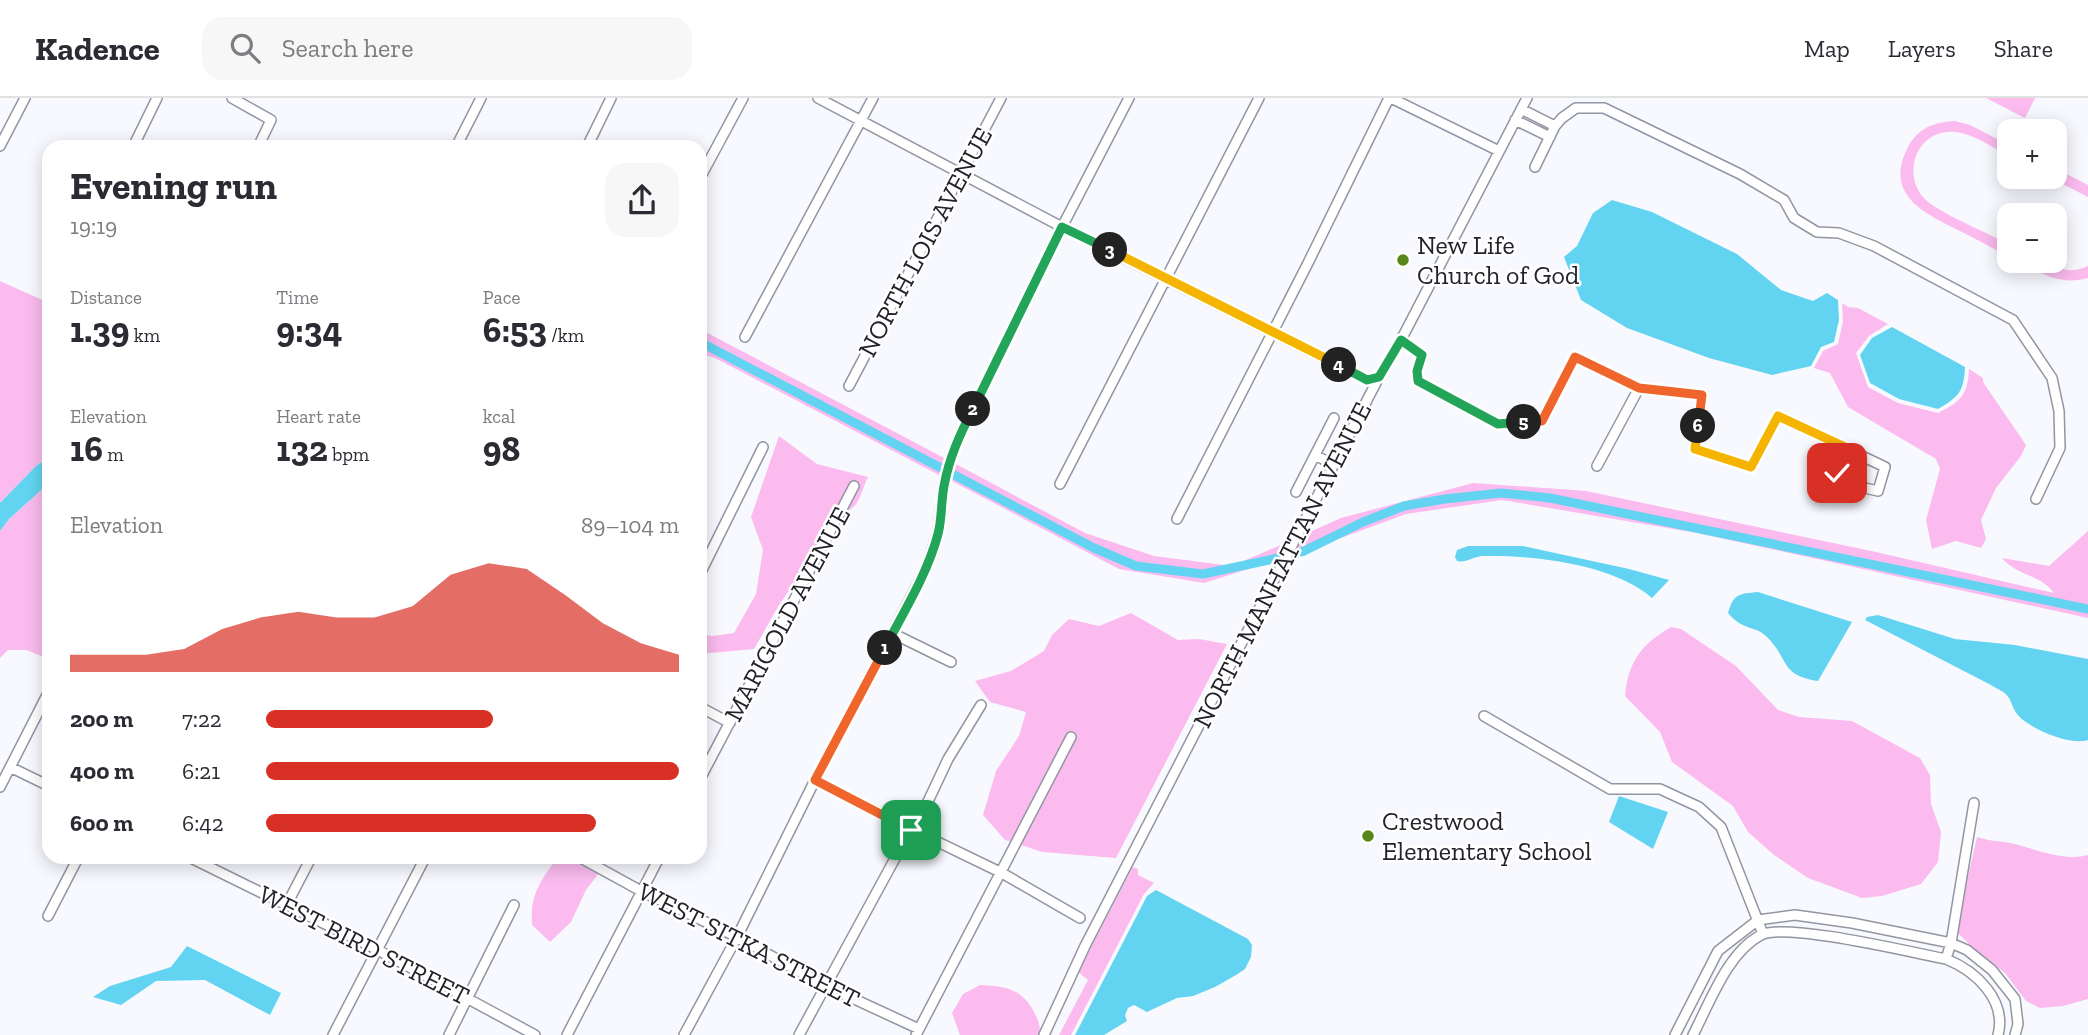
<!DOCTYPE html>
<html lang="en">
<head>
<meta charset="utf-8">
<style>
  body { margin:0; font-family:"Zilla Slab",serif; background:#f7f7f7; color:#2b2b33; height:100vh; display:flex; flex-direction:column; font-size:26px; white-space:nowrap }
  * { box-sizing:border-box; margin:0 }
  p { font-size:23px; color:#7c7c81 }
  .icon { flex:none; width:38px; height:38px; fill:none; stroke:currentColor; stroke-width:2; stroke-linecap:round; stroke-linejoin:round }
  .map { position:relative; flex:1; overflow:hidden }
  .drawer { position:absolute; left:42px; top:42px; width:665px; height:724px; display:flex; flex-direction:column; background:#fff; border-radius:21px; box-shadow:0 4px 18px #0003 }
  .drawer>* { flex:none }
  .fabs { position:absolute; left:1997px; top:21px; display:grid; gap:14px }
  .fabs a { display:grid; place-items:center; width:70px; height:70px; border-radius:14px; background:#fff; box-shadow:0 4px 18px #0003; font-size:35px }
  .pin { position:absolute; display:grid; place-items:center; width:60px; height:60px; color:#fff; margin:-30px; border-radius:14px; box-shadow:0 4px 10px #0006 }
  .km { position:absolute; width:35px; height:35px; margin:-18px; border-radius:50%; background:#222; color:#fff; font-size:19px; line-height:35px; text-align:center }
  .round { display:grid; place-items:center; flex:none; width:74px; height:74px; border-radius:21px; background:#f7f7f7 }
  .summary { display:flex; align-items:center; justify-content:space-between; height:119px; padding:0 28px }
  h1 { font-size:38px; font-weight:700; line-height:52px }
  .figures { display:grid; grid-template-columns:repeat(3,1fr); gap:10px; height:119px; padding:7px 28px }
  .figures div { display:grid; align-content:center }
  .figures b { font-size:35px; font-weight:700 }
  .figures small { font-size:19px; font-weight:400 }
  .figures p { font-size:19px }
  .chart { height:196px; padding:14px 28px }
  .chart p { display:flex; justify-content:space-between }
  .chart svg { width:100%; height:126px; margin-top:7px; fill:#d93025; opacity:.7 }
  ul { padding:0 28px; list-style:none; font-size:23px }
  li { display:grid; grid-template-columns:112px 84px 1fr; align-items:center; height:52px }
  li i { height:18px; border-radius:9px; background:#d93025 }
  header { display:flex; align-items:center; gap:42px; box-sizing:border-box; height:98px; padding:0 35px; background:#fff; border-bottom:2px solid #e1e1e2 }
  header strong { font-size:33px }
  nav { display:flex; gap:38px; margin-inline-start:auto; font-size:24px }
  .search { width:490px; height:63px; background:#f7f7f7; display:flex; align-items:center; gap:18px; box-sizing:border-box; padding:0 24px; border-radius:21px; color:#7c7c81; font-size:26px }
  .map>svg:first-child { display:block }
</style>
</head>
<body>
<header>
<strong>Kadence</strong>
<div class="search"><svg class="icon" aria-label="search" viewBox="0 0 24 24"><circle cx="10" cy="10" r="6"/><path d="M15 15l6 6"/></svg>Search here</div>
<nav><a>Map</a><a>Layers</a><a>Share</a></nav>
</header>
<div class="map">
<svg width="2088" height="937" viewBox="0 0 2088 937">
  <rect width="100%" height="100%" fill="#f8f9ff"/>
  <!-- green -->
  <path fill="#fbbbee" d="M1986,0H2035L2025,20Z
    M1955,23L1970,27L2009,47V58C1993,50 1973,35 1954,34C1919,31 1901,73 1923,99C1934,113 1990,136 2009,146V159C1991,149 1974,140 1956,131C1922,114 1885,96 1907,51C1917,30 1934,24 1955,23Z
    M2055,70L2088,87V99L2049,79H2054Z
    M2017,163C2024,163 2033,162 2040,163C2061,166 2063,179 2088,168V180C2060,188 2041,175 2017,163Z
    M0,183L49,205V359L36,368L0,405Z
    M1842,205L1848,209L1858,210L1888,226L1869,238L1856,255L1868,289L1898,305L1938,315C1960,304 1968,297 1969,271L1983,280V284L2026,347L2021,358L1996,390L1981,422L1986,441L1981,450L1956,443L1932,451L1926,422L1940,371L1936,361L1848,309L1830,275L1814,270L1823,253L1838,246L1843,223Z
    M700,231L946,361L941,378L715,260L700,255Z
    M779,338L817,366L868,379C862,390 860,410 846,413L860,386L852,382L809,464L779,507L754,551L700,556V536L712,538L734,535L756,496L763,452L751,419Z
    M954,365L1085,435L1154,458L1232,468L1290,443L1280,461L1204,485L1119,471L950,382Z
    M49,385V561L26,552H8L0,560V433L9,421Z
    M1473,385L1586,393L1876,454L2054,495C2040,476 2017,478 2002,460L2049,468L2088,433V520L1697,435L1502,402L1406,416L1292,458L1303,437L1341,420Z
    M1131,515L1178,542L1199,541L1227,546L1116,760L1042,754L1021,747L1077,637L1069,633L1013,744L1005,742L983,717L996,673L1019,638L1026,614L990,604L975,583L1011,573L1044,553L1052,537L1069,521L1099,528Z
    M1671,529L1681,531L1736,568L1778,612L1799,619L1852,623L1920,660L1930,677L1931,706L1941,734L1938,764L1921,786L1882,798L1862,800L1808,780L1774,757L1748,734L1733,708L1672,664L1660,634L1625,598C1628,563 1642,546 1671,529Z
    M1977,739C1989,743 1999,743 2010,745C2034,750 2063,764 2088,757V901L2063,908L2040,910L2026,903L2005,875L1976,853L1958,835L1964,796Z
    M557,760H570L599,775L586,792L571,824L550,844L532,827C530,796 540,784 557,760Z
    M1133,769L1138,771V777L1154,785L1144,796L1071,937H1059L1088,882L1078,874Z
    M980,887C1006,888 1023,891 1035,916C1039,924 1041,929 1039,937H960L952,915L963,896Z"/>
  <!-- water -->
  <path fill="#62d4f1" d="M1612,102L1652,114L1737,156L1781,192L1813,203L1827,195L1838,202L1839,222L1834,244L1821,249L1811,268L1772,277L1709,260L1627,230L1581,202L1564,159L1577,148L1593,115Z
    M1892,229L1965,269C1964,293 1959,299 1938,311L1899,301L1870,285L1860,257L1872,240Z
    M49,359V385L9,421L0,433V405L36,368Z
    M1468,448H1523L1629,471L1669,482L1652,500C1613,466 1533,457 1482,458C1473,459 1466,465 1457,463L1455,459L1457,452Z
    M1758,494L1852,524L1818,583C1779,577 1790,561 1766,538C1754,527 1743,533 1728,515C1734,495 1739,496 1758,494Z
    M1878,517L1955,541L2015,547L2088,561V642C2070,648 2028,630 2017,616C2013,611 2012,605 2009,600C2006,594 1997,591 1991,587L1865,522L1867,519Z
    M1619,698L1668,714L1653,751L1609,724Z
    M1156,792L1248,841L1252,847L1251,859L1245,871L1236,877L1215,889L1193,898L1177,900L1147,914L1134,907L1128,910L1125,917L1127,923L1104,937H1075L1147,798Z
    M187,848L281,895L270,917L205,882L156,883L121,907L93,899L110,888L171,869Z"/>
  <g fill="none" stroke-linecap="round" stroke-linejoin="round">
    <!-- canal -->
    <path stroke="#62d4f1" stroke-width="9" d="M700,244L1094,450L1136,468L1203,476L1278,460
      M1302,454L1363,424L1404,408L1445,401L1501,395L1550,400L2088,511"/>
    <defs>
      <path id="minor" d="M232,0L271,22L258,49
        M818,0L1062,129L1367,282L1379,279
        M1391,0L1499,53
        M1521,11L1555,28
        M1515,22L1550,39
        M0,48L25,0
        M211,48L212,49
        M133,49L157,0
        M456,49L481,0
        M587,49L611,0
        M1535,69L1555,28L1562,20L1576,10H1604L1740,76L1784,102L1794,120L1817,134L1839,135L1874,148L2013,222L2052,280L2059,313L2060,350L2036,401
        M700,80L743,0
        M745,239L873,0
        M1401,242L1422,257L1417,273L1418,283L1498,326L1542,323L1575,259L1639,290L1702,297L1695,351L1751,369L1778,318L1885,369L1878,393L1839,384L1837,375L1845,349
        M849,288L1001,0
        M1315,357L1334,367
        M1597,368L1639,290
        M1060,386L1259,0
        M1296,394L1334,320
        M1177,421L1308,165L1389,0
        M700,476L763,349
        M892,535L951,564
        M700,609L730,625
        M1484,618L1610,691H1660L1699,709L1721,729L1763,836
        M10,669L49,688
        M700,681L854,388
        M815,682L911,731L1002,775L1080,820
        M0,689L49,593
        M191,760L376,851L535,937
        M581,760L641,793L737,839L824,887L919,931
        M287,806L311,760
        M48,818L78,760
        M1946,861L1951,845L1974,705
        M333,937L425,760
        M449,937L514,807
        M567,937L659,760
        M684,937L737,839L815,682L926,470L938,434L944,384L954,351L1062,129L1129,0
        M799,937L911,731L924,712L948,661L981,607
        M916,937L1071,639
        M1044,937L1085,848L1379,279L1401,242L1527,0
        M1675,937L1718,853L1758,822L1795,817L1852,825L1951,845L1967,852L1992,872L2015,901L2018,926L2015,937
        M1693,937C1710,904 1728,854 1761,837C1786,824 1914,855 1946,861C1976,873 2007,902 1998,937"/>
    </defs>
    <!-- minor casing -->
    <use href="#minor" stroke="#9295a2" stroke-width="12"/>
    <!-- minor -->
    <use href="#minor" stroke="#fff" stroke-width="9"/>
  </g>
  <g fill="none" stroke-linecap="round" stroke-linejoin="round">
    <defs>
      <path id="split-1" d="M885,550L815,682L911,732"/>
      <path id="split-2" d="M885,550C904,513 927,477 938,436C942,421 941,404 944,388C949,360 960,336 973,311"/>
      <path id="split-3" d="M973,311L1062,129L1110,152"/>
      <path id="split-4" d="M1110,152L1339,267"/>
      <path id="split-5" d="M1339,267L1367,282L1379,279L1401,242L1422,257L1417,273L1418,283L1498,326L1524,324"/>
      <path id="split-6" d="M1524,324L1542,323L1575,259L1639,290L1702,297L1698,328"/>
      <path id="split-7" d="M1698,328L1695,351L1751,369L1778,318L1845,349L1837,375"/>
    </defs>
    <!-- split-1 casing -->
    <use href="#split-1" stroke="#fff" stroke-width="14"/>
    <!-- split-2 casing -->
    <use href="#split-2" stroke="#fff" stroke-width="14"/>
    <!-- split-3 casing -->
    <use href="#split-3" stroke="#fff" stroke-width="14"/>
    <!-- split-4 casing -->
    <use href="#split-4" stroke="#fff" stroke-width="14"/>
    <!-- split-5 casing -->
    <use href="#split-5" stroke="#fff" stroke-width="14"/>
    <!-- split-6 casing -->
    <use href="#split-6" stroke="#fff" stroke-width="14"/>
    <!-- split-7 casing -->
    <use href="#split-7" stroke="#fff" stroke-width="14"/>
    <!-- split-1 -->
    <use href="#split-1" stroke="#f0652b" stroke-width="9"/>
    <!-- split-2 -->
    <use href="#split-2" stroke="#22a559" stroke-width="9"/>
    <!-- split-3 -->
    <use href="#split-3" stroke="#22a559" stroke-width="9"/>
    <!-- split-4 -->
    <use href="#split-4" stroke="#f5b400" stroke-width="9"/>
    <!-- split-5 -->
    <use href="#split-5" stroke="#22a559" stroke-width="9"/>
    <!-- split-6 -->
    <use href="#split-6" stroke="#f0652b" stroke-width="9"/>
    <!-- split-7 -->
    <use href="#split-7" stroke="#f5b400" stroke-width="9"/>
  </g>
  <!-- markers -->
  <g fill="#588719" stroke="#fff" stroke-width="2.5">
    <circle cx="1403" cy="162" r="7"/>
    <circle cx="1368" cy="738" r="7"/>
  </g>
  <g text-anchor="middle" stroke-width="5" stroke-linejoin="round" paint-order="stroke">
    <!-- street labels -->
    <g font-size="26" fill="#212328" stroke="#fff">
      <text transform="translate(925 144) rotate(-62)" y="9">NORTH LOIS AVENUE</text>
      <text transform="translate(1282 467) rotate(-63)" y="9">NORTH MANHATTAN AVENUE</text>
      <text transform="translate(787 516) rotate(-62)" y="9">MARIGOLD AVENUE</text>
      <text transform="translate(364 847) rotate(27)" y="9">WEST BIRD STREET</text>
      <text transform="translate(749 847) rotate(27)" y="9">WEST SITKA STREET</text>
    </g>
    <!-- poi labels -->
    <g font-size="26" fill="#212328" stroke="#fff" text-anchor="start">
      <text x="1417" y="156">New Life<tspan x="1417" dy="30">Church of God</tspan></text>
      <text x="1382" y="732">Crestwood<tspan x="1382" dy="30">Elementary School</tspan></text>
    </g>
  </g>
</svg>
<div class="fabs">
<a>+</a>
<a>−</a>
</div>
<div class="pin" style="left:911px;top:732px;background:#1e9e55"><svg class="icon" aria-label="arrive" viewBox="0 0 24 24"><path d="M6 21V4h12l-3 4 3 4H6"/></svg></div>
<div class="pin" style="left:1837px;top:375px;background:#d93025"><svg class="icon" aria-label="check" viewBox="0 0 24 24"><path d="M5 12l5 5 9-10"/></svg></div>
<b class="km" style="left:885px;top:550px">1</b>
<b class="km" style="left:973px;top:311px">2</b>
<b class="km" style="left:1110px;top:152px">3</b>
<b class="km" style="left:1339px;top:267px">4</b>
<b class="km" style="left:1524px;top:324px">5</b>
<b class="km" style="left:1698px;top:328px">6</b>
<section class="drawer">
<div class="summary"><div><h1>Evening run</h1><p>19:19</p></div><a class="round"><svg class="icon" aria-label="share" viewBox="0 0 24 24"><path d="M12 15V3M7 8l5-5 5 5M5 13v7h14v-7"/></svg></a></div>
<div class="figures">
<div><p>Distance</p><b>1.39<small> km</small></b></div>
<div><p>Time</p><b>9:34</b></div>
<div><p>Pace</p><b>6:53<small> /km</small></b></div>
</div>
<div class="figures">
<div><p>Elevation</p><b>16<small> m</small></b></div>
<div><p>Heart rate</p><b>132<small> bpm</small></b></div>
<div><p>kcal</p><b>98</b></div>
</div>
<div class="chart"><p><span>Elevation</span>89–104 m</p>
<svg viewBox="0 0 160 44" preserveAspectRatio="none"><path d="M0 44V38L10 38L20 38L30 36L40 29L50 25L60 23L70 25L80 25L90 21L100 10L110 6L120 8L130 17L140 27L150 34L160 38V44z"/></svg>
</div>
<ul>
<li><b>200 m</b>7:22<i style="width:55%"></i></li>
<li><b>400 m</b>6:21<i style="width:100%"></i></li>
<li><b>600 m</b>6:42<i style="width:80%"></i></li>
</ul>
</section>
</div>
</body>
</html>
